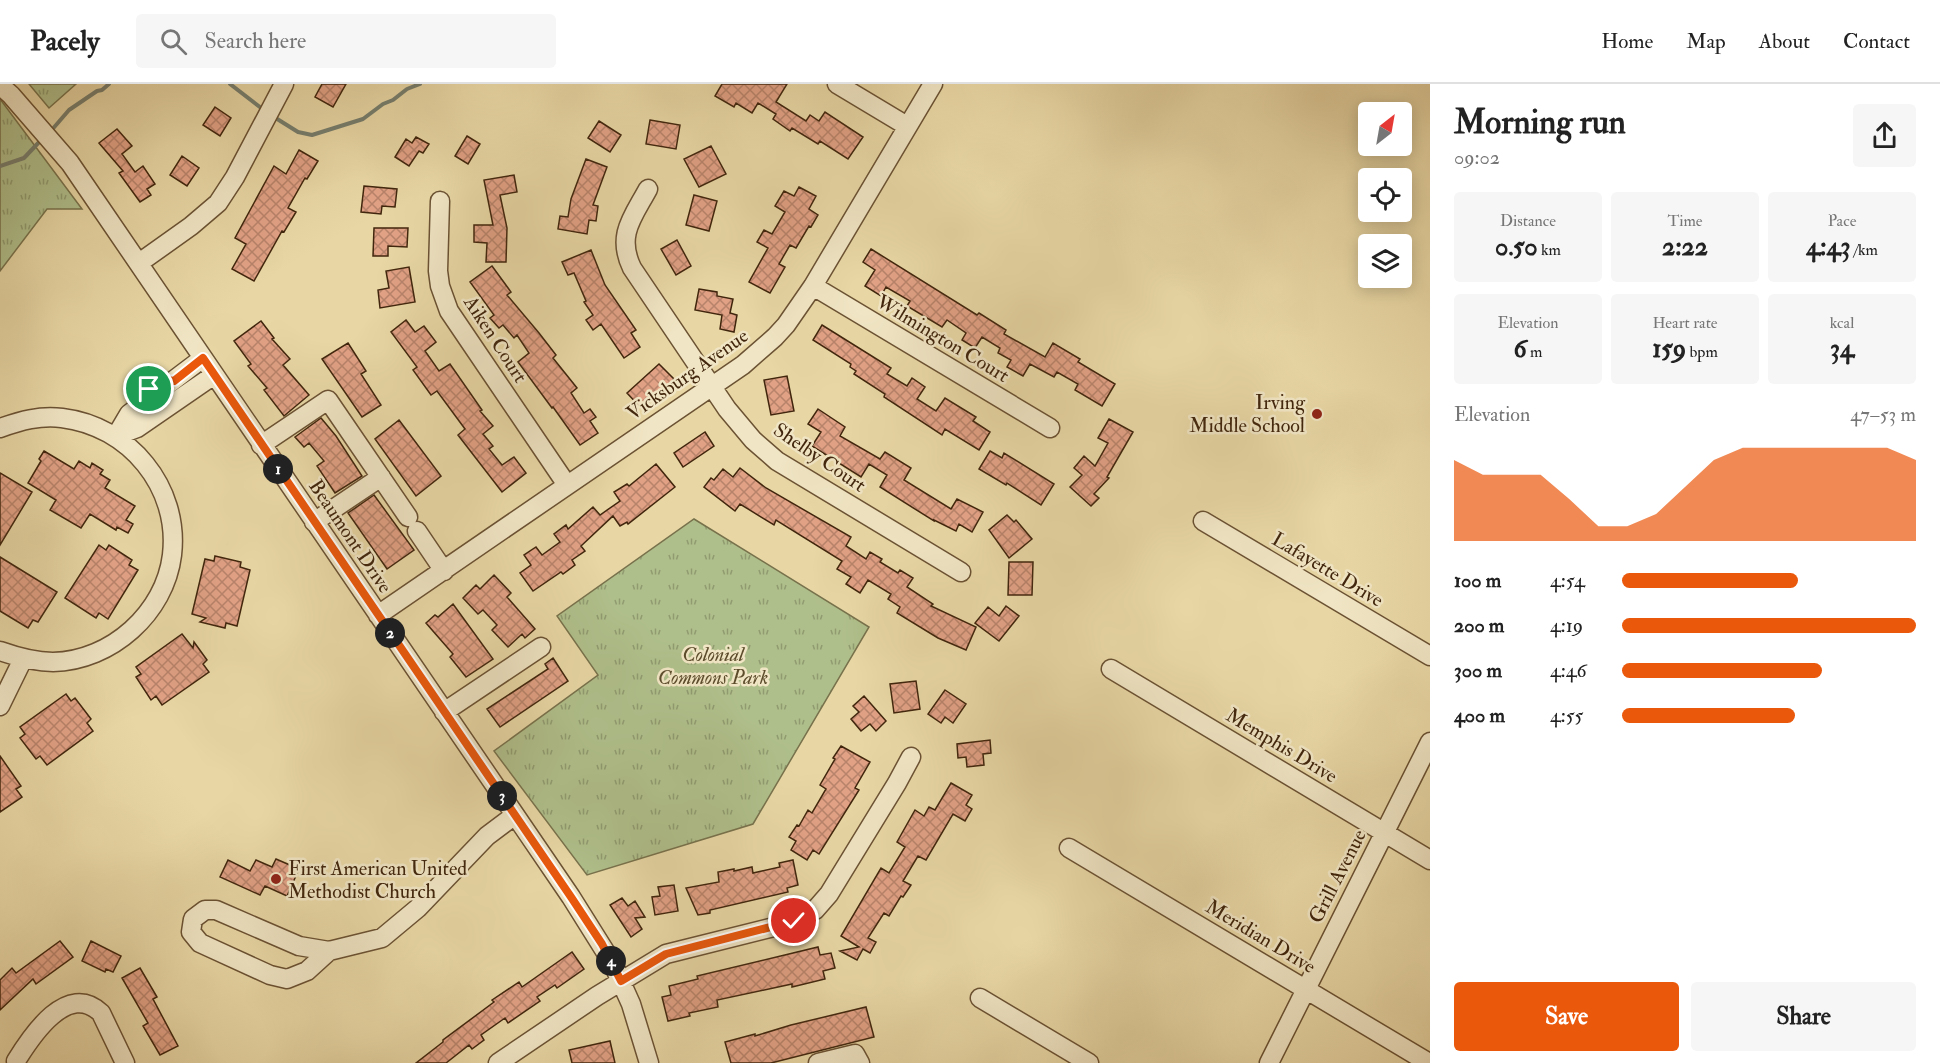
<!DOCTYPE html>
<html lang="en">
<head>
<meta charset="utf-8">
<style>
  body { margin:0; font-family:"IM FELL Double Pica",serif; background:#f6f6f6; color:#222; height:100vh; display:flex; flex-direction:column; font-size:22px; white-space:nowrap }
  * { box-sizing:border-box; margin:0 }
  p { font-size:20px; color:#767676 }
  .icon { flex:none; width:33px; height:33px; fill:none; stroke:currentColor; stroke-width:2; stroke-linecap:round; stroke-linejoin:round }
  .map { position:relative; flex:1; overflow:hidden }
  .panel { display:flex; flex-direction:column; background:#fff; width:510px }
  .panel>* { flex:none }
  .needle { width:39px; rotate:31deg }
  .tools { position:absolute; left:1358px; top:18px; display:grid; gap:12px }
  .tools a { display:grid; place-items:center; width:54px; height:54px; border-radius:6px; background:#fff; box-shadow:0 3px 15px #0003; font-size:30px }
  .pin { position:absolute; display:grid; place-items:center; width:51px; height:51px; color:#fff; margin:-26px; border:3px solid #fff; border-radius:50%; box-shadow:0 2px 6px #0007 }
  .km { position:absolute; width:30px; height:30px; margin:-15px; border-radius:50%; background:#222; color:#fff; font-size:16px; line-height:30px; text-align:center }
  .round { display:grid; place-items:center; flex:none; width:63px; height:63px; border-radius:6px; background:#f6f6f6 }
  .headline { display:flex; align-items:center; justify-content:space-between; height:102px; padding:0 24px }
  h1 { font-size:33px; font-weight:800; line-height:45px }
  .stats { display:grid; grid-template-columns:repeat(3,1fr); gap:9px; height:102px; padding:6px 24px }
  .stats div { display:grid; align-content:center; border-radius:6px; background:#f6f6f6; text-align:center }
  .stats b { font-size:26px; font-weight:800 }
  .stats small { font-size:16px; font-weight:400 }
  .stats p { font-size:16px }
  .chart { height:168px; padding:12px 24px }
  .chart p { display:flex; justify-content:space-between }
  .chart svg { width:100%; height:108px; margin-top:6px; fill:#ea580c; opacity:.7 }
  .button { display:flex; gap:12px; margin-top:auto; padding:12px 24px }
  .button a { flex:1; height:69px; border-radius:6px; background:#ea580c; color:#fff; font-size:24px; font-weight:800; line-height:69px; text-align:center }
  .button a+a { background:#f6f6f6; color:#222 }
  ul { padding:0 24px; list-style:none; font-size:20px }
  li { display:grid; grid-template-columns:96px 72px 1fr; align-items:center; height:45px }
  li i { height:15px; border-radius:8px; background:#ea580c }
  header { display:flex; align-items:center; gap:36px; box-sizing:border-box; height:84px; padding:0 30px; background:#fff; border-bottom:2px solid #e0e0e0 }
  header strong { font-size:28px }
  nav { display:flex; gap:33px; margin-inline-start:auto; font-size:21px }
  .search { width:420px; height:54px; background:#f6f6f6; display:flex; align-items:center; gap:15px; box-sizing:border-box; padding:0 21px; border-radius:6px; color:#767676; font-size:22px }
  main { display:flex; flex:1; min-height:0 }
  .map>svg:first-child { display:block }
</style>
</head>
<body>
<header>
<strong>Pacely</strong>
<div class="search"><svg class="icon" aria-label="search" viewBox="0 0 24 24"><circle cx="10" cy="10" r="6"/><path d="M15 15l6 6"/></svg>Search here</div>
<nav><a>Home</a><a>Map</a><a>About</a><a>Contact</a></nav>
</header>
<main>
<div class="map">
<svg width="1430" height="979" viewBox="0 0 1430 979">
  <defs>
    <pattern id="park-tufts" width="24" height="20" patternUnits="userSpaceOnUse" patternTransform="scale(1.5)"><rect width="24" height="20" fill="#afbf8b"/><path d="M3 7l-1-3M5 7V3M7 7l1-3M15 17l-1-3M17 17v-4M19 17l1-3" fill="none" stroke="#909b70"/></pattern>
    <pattern id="building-cross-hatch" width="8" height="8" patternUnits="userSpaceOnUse" patternTransform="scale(1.5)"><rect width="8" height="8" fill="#e1a185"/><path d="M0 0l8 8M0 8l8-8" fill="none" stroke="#b8836b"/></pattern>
  </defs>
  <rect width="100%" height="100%" fill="#e8d7a5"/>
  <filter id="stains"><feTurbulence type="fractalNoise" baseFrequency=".00333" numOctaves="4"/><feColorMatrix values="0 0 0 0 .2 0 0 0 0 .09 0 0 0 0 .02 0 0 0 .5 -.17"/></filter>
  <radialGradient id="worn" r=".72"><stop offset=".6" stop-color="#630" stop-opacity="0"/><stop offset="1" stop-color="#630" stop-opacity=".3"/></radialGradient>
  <!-- park -->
  <path fill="url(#park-tufts)" stroke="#78724c" stroke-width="1.5" d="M29,0H76L49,24Z
    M0,15L82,125H47L0,187Z
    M694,435L869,543L753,740L587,791L494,667L598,591L557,532Z"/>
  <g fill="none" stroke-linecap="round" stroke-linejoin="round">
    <!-- stream -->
    <path stroke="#767e6e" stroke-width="4" d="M230,0L265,27
      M274,33L298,48L312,51L363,35L383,20L393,16L407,5L420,0
      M50,48L69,26L97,7L102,6L109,0
      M0,82L24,74L42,55"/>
  </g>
  <!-- building -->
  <path fill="url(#building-cross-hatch)" stroke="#41260d" stroke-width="1.5" d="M322,0H346L333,23L315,13Z
    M722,0H787L776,18L806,37L810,31L819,37L825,28L863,53L848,75L820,57L818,60L792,44L790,47L773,35L776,30L758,19L752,29L736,19L734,23L715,12Z
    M215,23L231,34L220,52L203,41Z
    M650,36L680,41L676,65L646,60Z
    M599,37L621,51L610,68L588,54Z
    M117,45L132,62L122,70L135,88L143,82L155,100L147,105L151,111L140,118L119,89L123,87L99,59Z
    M467,52L480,60L468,80L455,72Z
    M416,53L429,60L423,69L419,67L409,82L395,73L406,55L412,59Z
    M711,62L726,90L699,103L684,75Z
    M299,66L318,77L307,95L305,94L288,124L296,128L284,148L282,147L254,197L232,185L246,160L235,154L274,82L286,90Z
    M182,72L199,84L187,102L170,91Z
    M586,75L607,83L593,121L598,122L596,137L589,136L587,150L558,145L560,132L568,133L571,115Z
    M514,91L517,108L500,111L507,144L506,178H486L487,159L474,158V141H493L484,96Z
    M364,102L397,105L395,123L382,122L381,130L361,128Z
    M799,103L816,112L809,125L818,131L811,143L809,142L796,164L790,161L779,180L785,183L770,209L749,198L768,164L757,158L764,146L772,150L785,128L775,122L784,107L794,112Z
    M694,111L717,117L709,147L686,141Z
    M374,144H408L407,163L388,162V172H373Z
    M677,156L691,182L676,191L661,165Z
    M871,165L977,231L979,229L1006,246L1004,250L1045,273L1053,259L1080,275L1078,278L1115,300L1102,322L1075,306L1078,300L1057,288L1054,293L1030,280L1023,292L1007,283L1011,276L998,269L1000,264L982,253L975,264L962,256L966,249L947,236L942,243L907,222L910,217L886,203L881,212L865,202L875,186L863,178Z
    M591,166L605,201L636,246L631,249L640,263L624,274L601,240L593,246L586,236L593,231L584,218L586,217L574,189L568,191L562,178Z
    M492,182L511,208L507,211L539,249L556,271L553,274L577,304L571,309L584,329L590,325L596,333L590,337L598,349L580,361L553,323L552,324L518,278L529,269L517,251L514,254L503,241L499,244L490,234L494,231L470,198Z
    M409,183L415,218L380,224L378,206L389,204L386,187Z
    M699,205L717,208V212L733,215L730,229L737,231L734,248L720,245L722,231L695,226Z
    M406,236L415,248L424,242L436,258L425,267L439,287L450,280L482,326L480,327L493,342L483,350L493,362L489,365L502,381L514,373L526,389L502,408L458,351L465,345L437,307L431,311L413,286L417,283L391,248Z
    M261,237L274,254L272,255L290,275L283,281L309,311L284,332L264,306L267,304L248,282L251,280L234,257Z
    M822,241L891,284L887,290L907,302L912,294L925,303L917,315L936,327L945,314L976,333L973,337L990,348L979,366L945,345L942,351L884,313L885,310L854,290L856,287L850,283L851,280L813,256Z
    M348,259L366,287L361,290L381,321L362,333L322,275Z
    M659,280L674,295L642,325L627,309Z
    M787,292L794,327L771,331L764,296Z
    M818,325L845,343L840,352L880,375L885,368L911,384L904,396L951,425L957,415L983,428L972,448L959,440L956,447L934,436V437L880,403L887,391L869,380L861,393L812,362L821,348L808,340Z
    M321,334L336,352L362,392L335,409L317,382L324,377L309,359L304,363L295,353Z
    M1109,335L1133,348L1107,393L1109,394L1094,410L1099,414L1091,422L1070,403L1082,391L1074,384L1084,372L1095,382L1108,359L1098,354Z
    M399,336L441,392L416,412L375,355Z
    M705,348L714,362L683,383L674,369Z
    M44,367L74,385L79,377L90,384L92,379L103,386L100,390L110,396L105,404L135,422L126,436L133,440L128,449L117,443L116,446L90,430L81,444L50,426L56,416L28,399L41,377L39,375Z
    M990,367L1002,374L1004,369L1054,400L1041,421L1007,399L1006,401L979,385Z
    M656,380L675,403L628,440L627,438L620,442L613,432L581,462L585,467L572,476L575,481L563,490L561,488L533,507L520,489L531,481L524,471L536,463L542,471L560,458L554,450L566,441L568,445L593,423L600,431L620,417L614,408L627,400L629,402Z
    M740,384L766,404L851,453L846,462L866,475L870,468L882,475L880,478L898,489L900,486L913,494L907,503L933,520L931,522L976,543L966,566L938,554L897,529L900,523L888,515L891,510L868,496L860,509L846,500L851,493L837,485L842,477L776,436L774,441L740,420L735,427L704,403L711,394L714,396L723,385L733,393Z
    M0,389L32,408L0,461Z
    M374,411L414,466L387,485L348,429Z
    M1007,431L1014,438L1016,436L1032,455L1009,474L989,446Z
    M99,461L106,466L109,461L132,476L129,481L138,486L108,535L99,529L96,534L65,514Z
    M215,472L241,478L240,483L250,486L237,542L226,539L225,544L200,538L206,534L192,530L205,475L214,477Z
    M0,473L57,508L38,538L33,536L28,544L0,527Z
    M1009,478H1033L1032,511H1008Z
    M494,491L511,509L507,513L535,545L525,554L522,550L508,563L492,546L497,541L483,526L478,530L463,514L476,501L480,505Z
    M453,520L493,575L466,593L450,573L453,570L426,539L435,531L438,533Z
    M1006,522L1019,532L999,557L975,539L988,523L999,532Z
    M182,550L193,564L194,558L207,576L203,580L209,588L162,621L156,612L151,616L136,593L141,590L136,583Z
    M553,574L568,597L500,643L487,625L548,585L545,580Z
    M916,597L920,625L894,629L890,600Z
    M945,606L966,620L953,639L945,633L941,639L928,630Z
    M66,610L71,617L75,614L91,635L87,639L93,647L47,681L40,672L36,675L20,654L25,650L20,643Z
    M864,612L886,637L876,647L870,640L861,647L851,635L859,628L853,622Z
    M990,656L991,669L983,670L984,681L967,683L966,673L958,674L957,660Z
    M841,662L870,678L855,704L859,706L819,770L813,766L807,776L791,766L796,757L789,753L797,741L799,742L808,726L812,729L826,705L820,701L835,675L833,674Z
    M0,672L21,702L16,705L22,713L0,728Z
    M951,699L972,711L966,721L972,725L965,737L953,730L926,776L918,772L903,797L911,801L903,813L901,812L889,832L884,829L868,854L876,858L870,869L863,865L857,876L840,867L859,863L841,852L881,784L889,789L905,763L897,758L915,726L924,732L929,723L935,726Z
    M276,775L299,785L287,812L265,802L260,811L220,793L228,776L250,787L256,776L272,783Z
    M793,776L798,801L787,804L788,808L710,826V829L698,831L686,804L719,798L718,788L734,785V787L752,783L753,789L780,783L779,779Z
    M674,801L678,827L655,831L652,813L660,812L658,803Z
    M622,814L628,822L635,817L645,833L635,834L642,845L631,853L610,821Z
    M60,857L73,873L36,900L33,895L0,926V896L12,884L16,889Z
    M91,857L121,872L113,888L106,885L105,888L82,877Z
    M818,863L820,871L831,869L835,884L823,887L825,895L792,903V900L717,916L718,923L689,929L690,932L668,937L662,913L671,911L669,902L698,895L697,892Z
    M572,868L584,885L557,904L555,901L537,913L540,917L508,939L505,934L481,951L484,956L472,965L469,961L446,979H416L443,958V956L494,918L492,916L519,898L522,903Z
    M140,884L157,913L153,915L178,962L160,971L143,942L148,939L122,894Z
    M866,923L874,953L771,979H731L725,958L755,950V952L791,941Z
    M610,957L615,979H572L569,966Z"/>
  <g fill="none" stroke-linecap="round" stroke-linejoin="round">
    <defs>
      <path id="minor" d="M837,0L907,42
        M0,1L11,11L70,79L571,813L613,880L631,920L649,979
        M648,105C633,133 616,151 632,184L727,325L753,356L777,377L961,488
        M440,117L438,187L440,202L449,227L567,401
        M139,179L191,142L218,119L235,93L284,0
        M813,202L1050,344
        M203,274L129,330L116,352L137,344L214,291
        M0,344C20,337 40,331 62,334C129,342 180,403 172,471C165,529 111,577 53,578C35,578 17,573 0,567
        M261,361L328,316L408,433
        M1203,437L1430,572
        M314,438L381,393
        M417,447L444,487
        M378,531L743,281L775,253L786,241L813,202L933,0
        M1111,585L1430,776
        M0,622L23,575
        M444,628L541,563
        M1069,764L1429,979
        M329,867L307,887L287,895L270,891L200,859L191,848L193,835L205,826H216L299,862L329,867L382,854L418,824L487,752L515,731
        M980,914L1089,979
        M16,977C32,951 68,897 101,929L125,979
        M498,979L597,912L666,870L794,838L815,826L829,810L897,699L911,673
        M818,979L855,970L860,979
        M1269,979L1430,658"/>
    </defs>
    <!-- minor casing -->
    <use href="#minor" stroke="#6b5233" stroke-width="21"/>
    <!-- minor -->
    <use href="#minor" stroke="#f0e5c4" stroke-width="18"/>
  </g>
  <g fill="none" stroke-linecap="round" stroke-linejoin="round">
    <defs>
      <path id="route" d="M149,305L167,296L174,297L203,274L571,813L602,860L621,897L666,870L794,837"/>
    </defs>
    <!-- route casing -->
    <use href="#route" stroke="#fff" stroke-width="12"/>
    <!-- route -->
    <use href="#route" stroke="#ea580c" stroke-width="8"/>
  </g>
  <!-- markers -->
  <g fill="#8f2418" stroke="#f0e5c4" stroke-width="2">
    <circle cx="1317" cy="330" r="6"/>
    <circle cx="276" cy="795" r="6"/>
  </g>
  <g text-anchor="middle" stroke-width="5" stroke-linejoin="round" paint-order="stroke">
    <!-- street labels -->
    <g font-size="20" fill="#41260d" stroke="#f0e5c4">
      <text transform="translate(943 254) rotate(31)" y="7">Wilmington Court</text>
      <text transform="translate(496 255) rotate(57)" y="7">Aiken Court</text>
      <text transform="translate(687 290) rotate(-35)" y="7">Vicksburg Avenue</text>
      <text transform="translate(820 373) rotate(34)" y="7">Shelby Court</text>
      <text transform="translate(351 452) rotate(56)" y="7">Beaumont Drive</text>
      <text transform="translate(1328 485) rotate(31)" y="7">Lafayette Drive</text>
      <text transform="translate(1282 661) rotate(31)" y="7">Memphis Drive</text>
      <text transform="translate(1337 792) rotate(-63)" y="7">Grill Avenue</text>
      <text transform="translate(1261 852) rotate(31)" y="7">Meridian Drive</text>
    </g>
    <!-- poi labels -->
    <g font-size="20" fill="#41260d" stroke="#f0e5c4" text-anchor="end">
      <text x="1305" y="325">Irving<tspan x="1305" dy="23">Middle School</tspan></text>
      <text x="288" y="791" text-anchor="start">First American United<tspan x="288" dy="23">Methodist Church</tspan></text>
    </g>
    <!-- park labels -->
    <g font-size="20" font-style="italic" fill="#5c4c2c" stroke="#f0e5c4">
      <text x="713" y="577">Colonial<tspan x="713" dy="23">Commons Park</tspan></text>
    </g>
  </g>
  <rect width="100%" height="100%" filter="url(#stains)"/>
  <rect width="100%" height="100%" fill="url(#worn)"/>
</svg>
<div class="tools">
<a><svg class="needle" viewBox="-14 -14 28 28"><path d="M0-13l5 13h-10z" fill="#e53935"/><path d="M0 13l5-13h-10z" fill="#767676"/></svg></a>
<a><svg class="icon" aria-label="locate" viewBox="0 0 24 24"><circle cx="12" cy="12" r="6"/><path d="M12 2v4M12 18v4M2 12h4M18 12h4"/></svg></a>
<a><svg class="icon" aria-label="layers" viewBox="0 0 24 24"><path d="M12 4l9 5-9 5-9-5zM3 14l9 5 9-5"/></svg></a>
</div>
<div class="pin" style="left:149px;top:305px;background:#1e9e55"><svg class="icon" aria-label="arrive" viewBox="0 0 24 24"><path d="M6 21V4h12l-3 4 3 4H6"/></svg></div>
<div class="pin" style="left:794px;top:837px;background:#d93025"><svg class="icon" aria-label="check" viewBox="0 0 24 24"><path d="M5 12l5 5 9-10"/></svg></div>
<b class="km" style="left:278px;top:385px">1</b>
<b class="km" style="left:390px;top:549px">2</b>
<b class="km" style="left:502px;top:712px">3</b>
<b class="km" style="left:611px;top:877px">4</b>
</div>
<section class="panel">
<div class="headline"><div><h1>Morning run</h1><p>09:02</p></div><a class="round"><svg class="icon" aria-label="share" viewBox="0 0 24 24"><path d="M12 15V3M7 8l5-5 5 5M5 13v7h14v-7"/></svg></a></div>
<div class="stats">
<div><p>Distance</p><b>0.50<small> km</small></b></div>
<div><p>Time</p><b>2:22</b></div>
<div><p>Pace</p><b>4:43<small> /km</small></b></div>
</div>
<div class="stats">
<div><p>Elevation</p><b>6<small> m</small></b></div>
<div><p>Heart rate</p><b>159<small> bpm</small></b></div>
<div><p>kcal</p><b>34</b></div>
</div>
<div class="chart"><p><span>Elevation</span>47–53 m</p>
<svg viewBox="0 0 160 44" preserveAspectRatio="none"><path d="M0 44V11L10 17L20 17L30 17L40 27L50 38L60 38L70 33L80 22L90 11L100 6L110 6L120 6L130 6L140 6L150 6L160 11V44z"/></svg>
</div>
<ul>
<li><b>100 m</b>4:54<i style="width:60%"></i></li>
<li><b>200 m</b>4:19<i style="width:100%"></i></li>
<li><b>300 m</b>4:46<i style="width:68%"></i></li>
<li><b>400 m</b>4:55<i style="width:59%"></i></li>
</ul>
<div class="button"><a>Save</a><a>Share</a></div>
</section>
</main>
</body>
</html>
